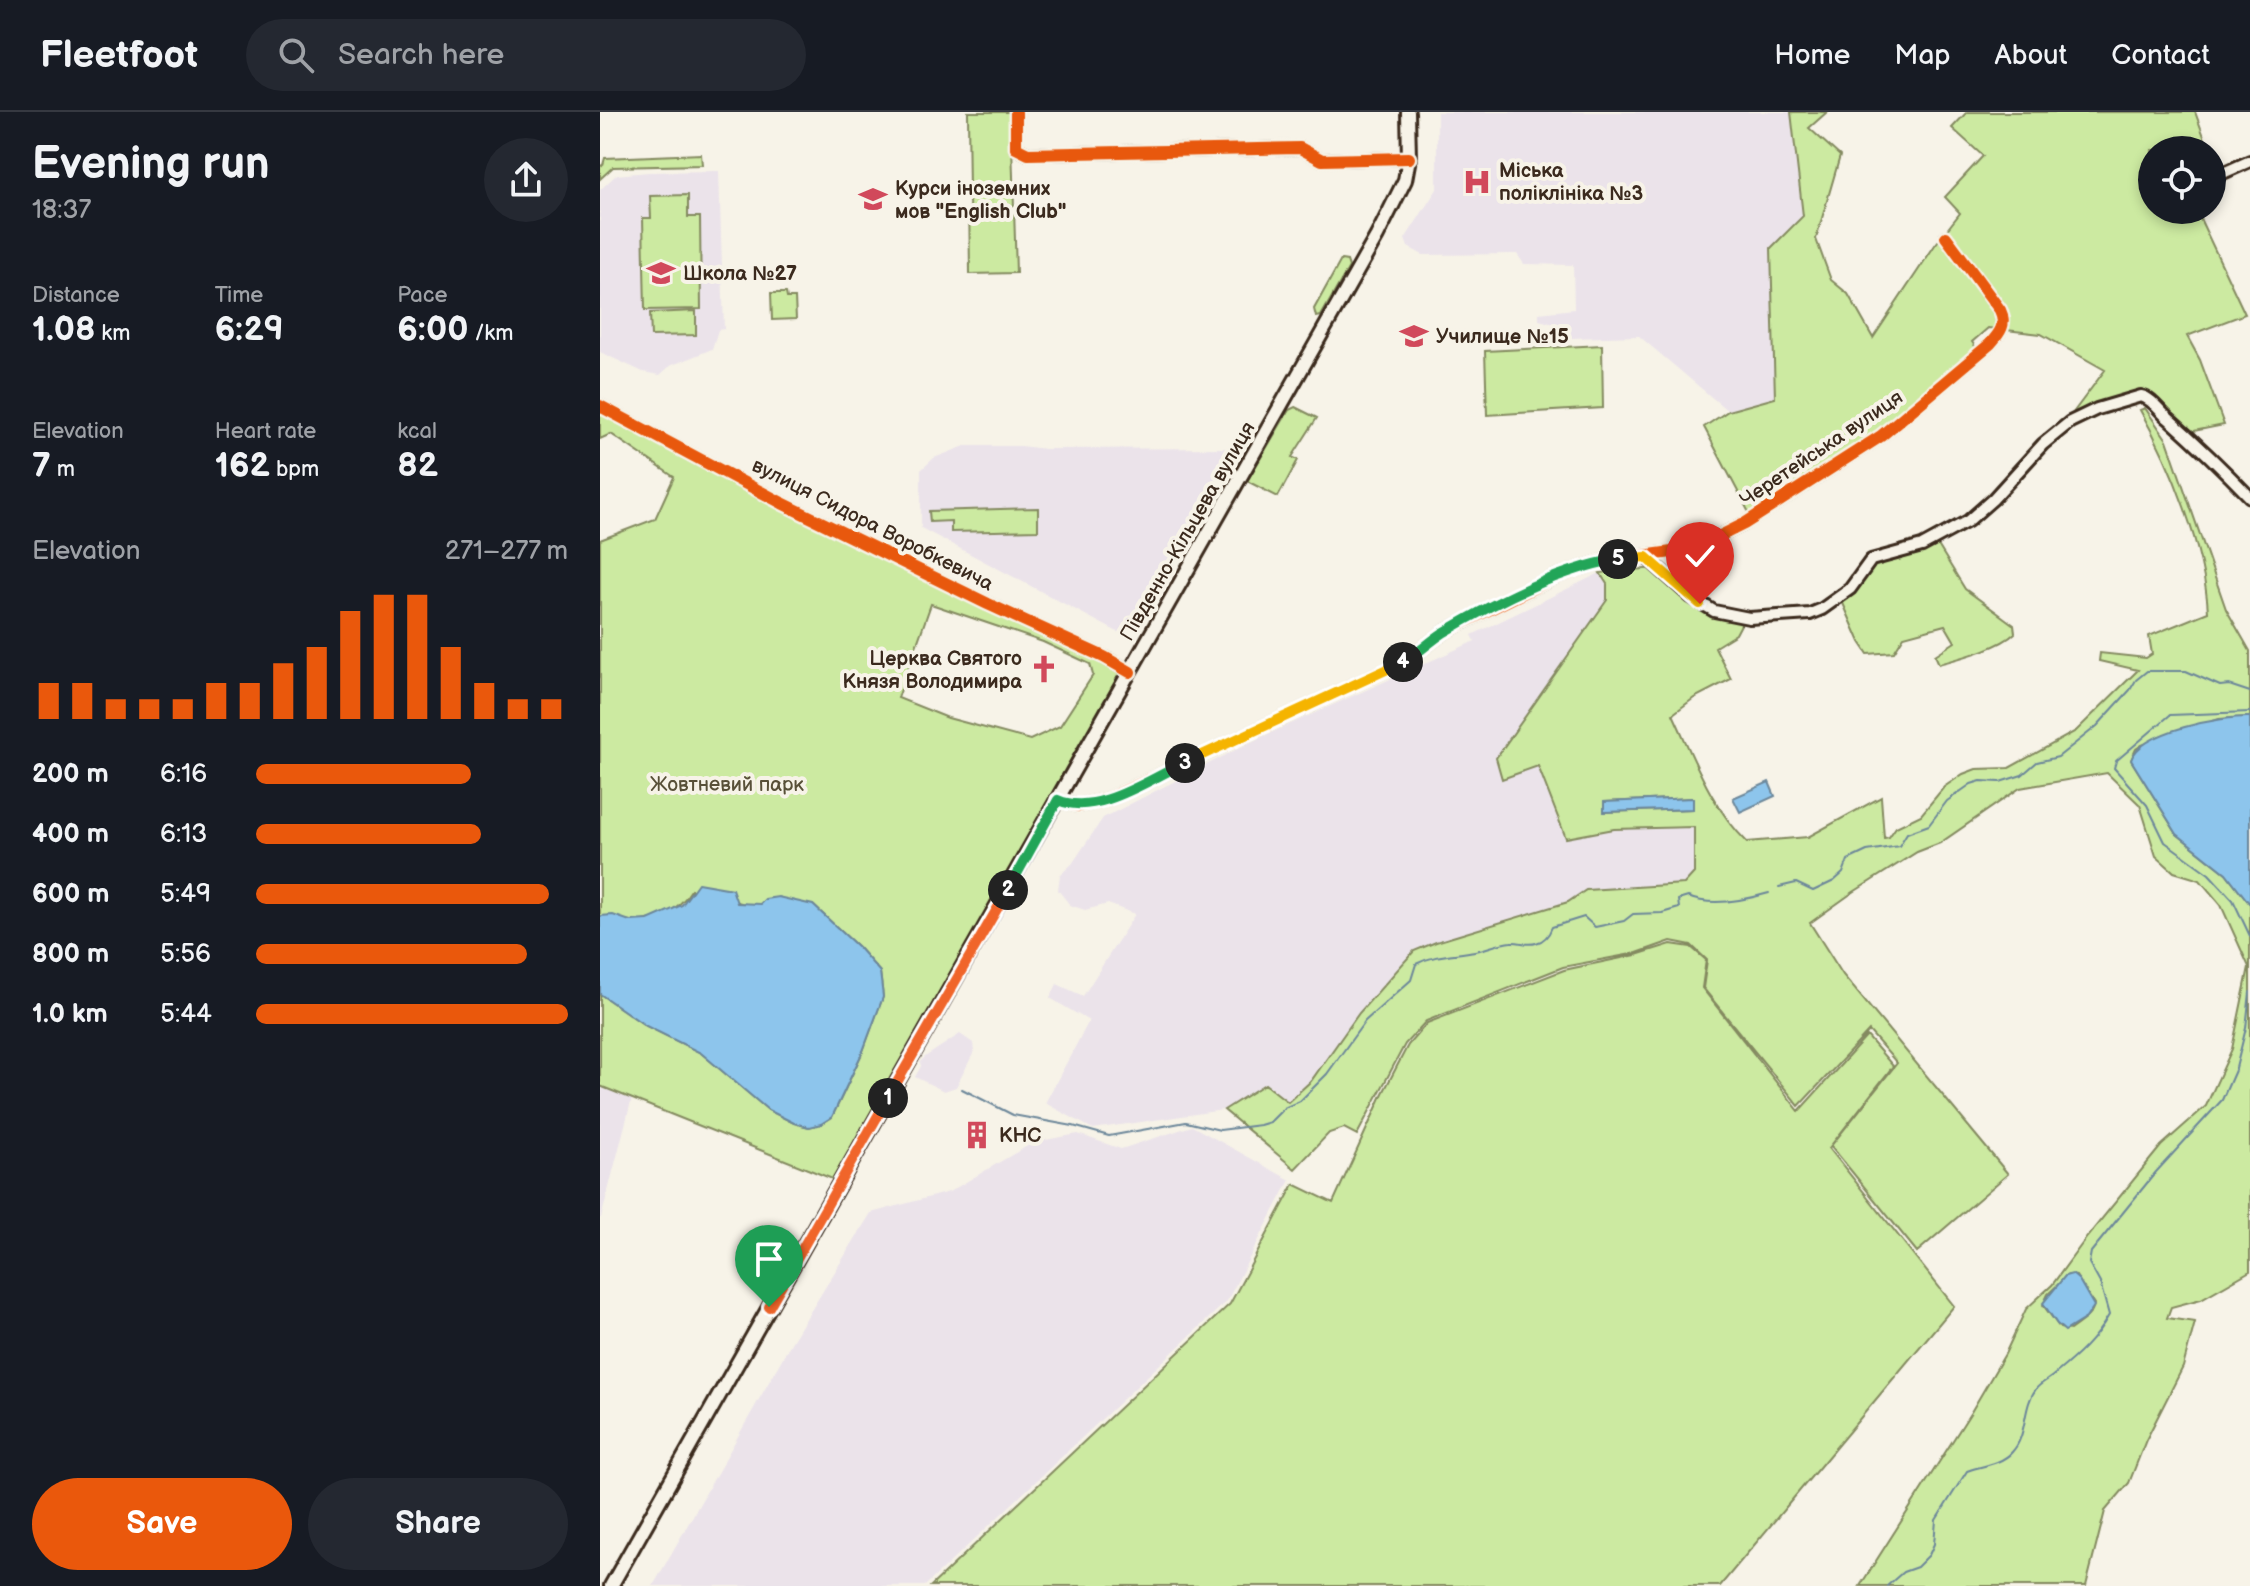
<!DOCTYPE html>
<html lang="en">
<head>
<meta charset="utf-8">
<style>
  body { margin:0; font-family:"Balsamiq Sans",sans-serif; background:#242831; color:#f1f3f6; height:100vh; display:flex; flex-direction:column; font-size:30px; white-space:nowrap }
  * { box-sizing:border-box; margin:0 }
  p { font-size:26px; color:#9ea1a6 }
  .icon { flex:none; width:44px; height:44px; fill:none; stroke:currentColor; stroke-width:2; stroke-linecap:round; stroke-linejoin:round }
  .map { position:relative; flex:1; overflow:hidden }
  .drawer { display:flex; flex-direction:column; background:#171b24; width:600px }
  .drawer>* { flex:none }
  .buttons { position:absolute; left:1538px; top:24px; display:grid; gap:16px }
  .buttons a { display:grid; place-items:center; width:88px; height:88px; border-radius:50%; background:#171b24; box-shadow:0 4px 12px #0003; font-size:40px }
  .pin { position:absolute; display:grid; place-items:center; width:68px; height:68px; color:#fff; margin:-82px -34px; border-radius:50% 50% 50% 0; rotate:-45deg; box-shadow:0 0 8px #0007 }
  .pin .icon { rotate:45deg }
  .km { position:absolute; width:40px; height:40px; margin:-20px; border-radius:50%; background:#222; color:#fff; font-size:22px; line-height:40px; text-align:center }
  .round { display:grid; place-items:center; flex:none; width:84px; height:84px; border-radius:42px; background:#242831 }
  .headline { display:flex; align-items:center; justify-content:space-between; height:136px; padding:0 32px }
  h1 { font-size:44px; font-weight:700; line-height:60px }
  .stats { display:grid; grid-template-columns:repeat(3,1fr); gap:12px; height:136px; padding:8px 32px }
  .stats div { display:grid; align-content:center }
  .stats b { font-size:34px; font-weight:700 }
  .stats small { font-size:22px; font-weight:400 }
  .stats p { font-size:22px }
  .chart { height:224px; padding:16px 32px }
  .chart p { display:flex; justify-content:space-between }
  .chart svg { width:100%; height:144px; margin-top:8px; stroke:#ea580c; stroke-width:6 }
  .primary-button { display:flex; gap:16px; margin-top:auto; padding:16px 32px }
  .primary-button a { flex:1; height:92px; border-radius:48px; background:#ea580c; color:#fff; font-size:32px; font-weight:700; line-height:92px; text-align:center }
  .primary-button a+a { background:#242831; color:#f1f3f6 }
  ul { padding:0 32px; list-style:none; font-size:26px }
  li { display:grid; grid-template-columns:128px 96px 1fr; align-items:center; height:60px }
  li i { height:20px; border-radius:10px; background:#ea580c }
  header { display:flex; align-items:center; gap:48px; box-sizing:border-box; height:112px; padding:0 40px; background:#171b24; border-bottom:2px solid #363941 }
  header strong { font-size:38px }
  nav { display:flex; gap:44px; margin-inline-start:auto; font-size:28px }
  .search { width:560px; height:72px; background:#242831; display:flex; align-items:center; gap:20px; box-sizing:border-box; padding:0 28px; border-radius:44px; color:#9ea1a6; font-size:30px }
  main { display:flex; flex:1; min-height:0 }
  .map>svg:first-child { display:block }
</style>
</head>
<body>
<header>
<strong>Fleetfoot</strong>
<div class="search"><svg class="icon" aria-label="search" viewBox="0 0 24 24"><circle cx="10" cy="10" r="6"/><path d="M15 15l6 6"/></svg>Search here</div>
<nav><a>Home</a><a>Map</a><a>About</a><a>Contact</a></nav>
</header>
<main>
<section class="drawer">
<div class="headline"><div><h1>Evening run</h1><p>18:37</p></div><a class="round"><svg class="icon" aria-label="share" viewBox="0 0 24 24"><path d="M12 15V3M7 8l5-5 5 5M5 13v7h14v-7"/></svg></a></div>
<div class="stats">
<div><p>Distance</p><b>1.08<small> km</small></b></div>
<div><p>Time</p><b>6:29</b></div>
<div><p>Pace</p><b>6:00<small> /km</small></b></div>
</div>
<div class="stats">
<div><p>Elevation</p><b>7<small> m</small></b></div>
<div><p>Heart rate</p><b>162<small> bpm</small></b></div>
<div><p>kcal</p><b>82</b></div>
</div>
<div class="chart"><p><span>Elevation</span>271–277 m</p>
<svg viewBox="0 0 160 44" preserveAspectRatio="none"><path d="M5 44V33M15 44V33M25 44V38M35 44V38M45 44V38M55 44V33M65 44V33M75 44V27M85 44V22M95 44V11M105 44V6M115 44V6M125 44V22M135 44V33M145 44V38M155 44V38"/></svg>
</div>
<ul>
<li><b>200 m</b>6:16<i style="width:69%"></i></li>
<li><b>400 m</b>6:13<i style="width:72%"></i></li>
<li><b>600 m</b>5:49<i style="width:94%"></i></li>
<li><b>800 m</b>5:56<i style="width:87%"></i></li>
<li><b>1.0 km</b>5:44<i style="width:100%"></i></li>
</ul>
<div class="primary-button"><a>Save</a><a>Share</a></div>
</section>
<div class="map">
<svg width="1650" height="1474" viewBox="0 0 1650 1474">
  <rect width="100%" height="100%" fill="#f7f3e8"/>
  <filter id="ink" filterUnits="userSpaceOnUse"><feTurbulence type="fractalNoise" baseFrequency=".0125" numOctaves="2"/><feDisplacementMap in="SourceGraphic" scale="16" xChannelSelector="R" yChannelSelector="G"/><feConvolveMatrix kernelMatrix="1 2 1 2 8 2 1 2 1" color-interpolation-filters="sRGB"/></filter>
  <g filter="url(#ink)">
    <!-- built -->
    <path fill="#ebe3ea" d="M837,0H1191L1203,104L1171,136L1175,286L1128,299L1039,224L971,226L970,216L939,208V201L974,197L973,153L924,152L917,142L823,143L808,135L805,127L837,77Z
      M119,59L124,217L118,218L112,237L70,254L60,263L43,260L0,240V78L16,63L49,60Z
      M365,334H421L445,337L635,336L527,525L321,416V358L334,346Z
      M1000,461L1007,472V488L896,646L902,666L938,653L967,726L1014,717L1095,715L1094,761L1084,772L986,778L968,790L836,830L814,839L759,901L711,969L688,990L665,972L623,998L493,1017L445,991L489,909L450,886L457,872L483,884L535,802L508,792L485,798L470,793L458,778L460,763L472,752L503,706L655,628L875,529L872,523Z
      M360,922L373,931L374,940L356,975L344,979L315,965L321,954L320,950L325,945Z
      M0,974L32,986L1,1106H0Z
      M592,1014L690,1068L627,1189L325,1474H53L191,1231L271,1101L349,1080L434,1030L478,1022L521,1037Z"/>
    <!-- green -->
    <path fill="#cceaa1" stroke="#848a60" stroke-width="2" fill-rule="evenodd" d="M368,0H411L416,161L370,162Z
      M1191,0H1227L1209,16L1240,44L1216,127L1231,168L1248,182L1273,226L1335,133L1360,101L1345,85L1383,44L1352,16L1367,0H1595L1609,38H1552V98H1596L1645,202L1587,224L1600,248L1624,313L1589,320L1544,286H1530L1460,318L1505,258L1441,222L1388,216L1372,230L1382,244L1292,323L1154,410L1104,315L1128,299L1175,286L1171,136L1203,104Z
      M101,42L102,53L13,55L0,67V54L3,53L5,46Z
      M88,83V105H100L101,197L45,198L43,106H51L50,84Z
      M741,148L747,149L749,155L721,204L716,205L714,197Z
      M186,181L187,186H195L196,207L172,208L171,181Z
      M96,199V223L51,224L50,201Z
      M1002,233L1003,296L887,303L885,239Z
      M0,294L529,560L240,1070L0,974V882L46,914L101,941L168,998L194,1011L209,1015L221,1012L232,1005L243,982L263,939L283,885L280,860L258,835L213,793L145,792L91,778C79,798 56,811 31,809C18,808 15,803 0,804V428L55,407L74,365L11,322L0,327ZM331,492L443,530L490,552L493,563L460,614L430,628L348,606L298,586Z
      M695,295L717,306L692,345L698,348L678,385L647,369L689,298Z
      M1545,296L1567,328L1626,497L1650,539V605L1619,607L1542,633L1536,637L1531,648L1577,722L1626,761L1650,792V1159L1601,1187L1571,1195L1567,1206L1595,1210L1583,1255L1546,1328L1529,1371L1505,1399L1486,1474H1260L1371,1300L1405,1242L1426,1197L1452,1173L1487,1125L1561,1034L1606,994L1632,937L1649,855L1621,793L1600,768L1574,760L1556,744L1540,693L1507,661L1420,676L1340,731L1317,740L1252,781L1210,811L1243,863L1408,1062L1317,1140L1231,1034L1297,951L1269,919L1199,994L1103,876L1107,848L1091,833L1071,829L1037,841L963,855L826,909L805,932L757,1023L744,1016L729,1021L695,1057L624,998L665,972L688,990L711,969L759,901L814,839L836,830L968,790L986,778L1084,772L1094,761V715L1014,717L966,726L938,654L902,667L896,646L1007,488V472L1000,461L1056,456L1100,492L1146,503L1136,522L1115,535L1131,567L1094,586L1073,602C1094,647 1111,695 1147,730L1208,725L1281,685L1284,726L1289,725L1296,715L1321,703L1344,675L1363,662L1376,657L1409,656L1476,619L1538,558L1499,549L1500,541L1546,546L1552,542L1549,524L1608,500C1605,438 1571,352 1540,298ZM1092,686L1093,697L1004,700L1005,690ZM1468,1163L1476,1164L1494,1192C1492,1205 1480,1210 1470,1218L1460,1216L1443,1193L1448,1182Z
      M438,396V418L351,420V409L330,410L329,399Z
      M1336,430L1365,477L1414,513L1415,521C1400,536 1360,546 1339,552L1335,543L1355,530L1345,513L1304,524L1294,540L1268,542L1260,530L1242,489L1263,458L1277,448Z
      M1071,832L1091,835L1106,848L1102,876L1199,999L1267,924L1293,954L1229,1036L1354,1194L1120,1474H331L630,1192L694,1072L733,1091L783,981L808,933L827,911L964,858L1036,843Z"/>
    <!-- water -->
    <path fill="#8dc5ec" stroke="#6c879a" stroke-width="2" d="M1650,605V792L1626,761L1577,722L1531,648C1540,619 1623,604 1650,605Z
      M1169,670L1175,684L1140,700L1133,686Z
      M1093,686V697L1004,700V690Z
      M98,771L132,777L137,791L160,792L165,787L178,785L213,793L258,835L280,860L283,885L263,939L232,1005L221,1012L209,1015L194,1011L168,998L101,941L46,914L0,882V804L13,803L30,809L48,808L82,793Z
      M1472,1162L1479,1168L1494,1194L1486,1206L1465,1219L1457,1212L1443,1191L1465,1164Z"/>
    <g fill="none" stroke-linecap="round" stroke-linejoin="round">
      <!-- stream -->
      <path stroke="#6c879a" stroke-width="2" d="M1650,600L1570,603L1516,649L1514,656L1547,693L1565,730L1609,762L1633,788L1650,824
        M1179,775L1196,771L1213,779L1234,769L1243,761L1248,748L1267,739L1299,734L1307,721L1329,713L1347,689L1371,672L1381,669L1400,670L1422,663L1437,650L1458,645L1497,614L1530,578L1536,568L1547,559H1586L1620,574L1629,573L1650,580
        M362,977L413,1003L473,1014L509,1024L586,1010L620,1018L660,1013L670,1010L684,996L700,989L727,962L765,909L811,868L816,852C835,842 854,843 875,839C887,837 899,831 911,830C920,829 927,834 936,831C945,829 949,823 952,815L984,805L995,815L1024,809L1033,802L1062,801L1079,796L1078,788L1088,785C1111,795 1145,788 1169,781
        M1287,1474L1303,1460L1317,1455L1329,1443L1334,1432L1336,1408L1367,1359C1381,1354 1402,1352 1412,1340C1428,1323 1422,1295 1436,1277C1440,1271 1450,1267 1455,1262C1477,1244 1495,1228 1509,1203L1500,1171L1489,1151L1491,1140L1556,1060L1622,988L1636,956L1646,916L1650,880"/>
      <defs>
        <path id="minor" d="M416,0V36L428,42L700,36L722,48L809,46
          M1612,66L1650,49
          M0,294L182,391L388,492L504,545L530,560
          M1046,445L1091,485L1114,499L1149,506L1210,502L1222,497L1250,477L1271,448L1322,434L1368,409L1393,387L1443,332L1470,310L1497,297L1541,284C1552,286 1560,300 1569,307C1597,332 1624,358 1650,385
          M458,688L479,694L508,687L804,550L846,519L957,464L999,450L1079,439L1112,428L1144,412L1281,324L1390,232C1400,221 1407,212 1400,198L1346,125"/>
        <path id="major" d="M11,1474L777,124L805,68L809,46L808,0"/>
      </defs>
      <!-- minor casing -->
      <use href="#minor" stroke="#3b2a1e" stroke-width="16"/>
      <!-- major casing -->
      <use href="#major" stroke="#3b2a1e" stroke-width="18"/>
      <!-- minor -->
      <use href="#minor" stroke="#f7f3e8" stroke-width="10"/>
      <!-- major -->
      <use href="#major" stroke="#f7f3e8" stroke-width="12"/>
      <defs>
        <path id="cycleway" d="M416,0V36L428,42L700,36L722,48L809,46
          M0,294L182,391L388,492L504,545L530,560
          M458,688L479,694L508,687L804,550L846,519L957,464L999,450L1079,439L1112,428L1144,412L1281,324L1390,232C1400,221 1407,212 1400,198L1346,125"/>
      </defs>
      <!-- cycleway casing -->
      <use href="#cycleway" stroke="#f7f3e8" stroke-width="17"/>
      <!-- cycleway -->
      <use href="#cycleway" stroke="#e8590c" stroke-width="12"/>
    </g>
  </g>
  <g fill="none" stroke-linecap="round" stroke-linejoin="round" filter="url(#ink)">
    <defs>
      <path id="split-1" d="M169,1195L288,986"/>
      <path id="split-2" d="M288,986L408,778"/>
      <path id="split-3" d="M408,778L458,688C497,705 549,667 585,651"/>
      <path id="split-4" d="M585,651L803,550"/>
      <path id="split-5" d="M803,550C818,542 829,530 843,521C895,490 959,457 1018,447"/>
      <path id="split-6" d="M1018,447L1046,445L1100,492"/>
    </defs>
    <!-- split-1 casing -->
    <use href="#split-1" stroke="#fff" stroke-width="16"/>
    <!-- split-2 casing -->
    <use href="#split-2" stroke="#fff" stroke-width="16"/>
    <!-- split-3 casing -->
    <use href="#split-3" stroke="#fff" stroke-width="16"/>
    <!-- split-4 casing -->
    <use href="#split-4" stroke="#fff" stroke-width="16"/>
    <!-- split-5 casing -->
    <use href="#split-5" stroke="#fff" stroke-width="16"/>
    <!-- split-6 casing -->
    <use href="#split-6" stroke="#fff" stroke-width="16"/>
    <!-- split-1 -->
    <use href="#split-1" stroke="#f0652b" stroke-width="10"/>
    <!-- split-2 -->
    <use href="#split-2" stroke="#f0652b" stroke-width="10"/>
    <!-- split-3 -->
    <use href="#split-3" stroke="#22a559" stroke-width="10"/>
    <!-- split-4 -->
    <use href="#split-4" stroke="#f5b400" stroke-width="10"/>
    <!-- split-5 -->
    <use href="#split-5" stroke="#22a559" stroke-width="10"/>
    <!-- split-6 -->
    <use href="#split-6" stroke="#f5b400" stroke-width="10"/>
  </g>
  <!-- icons -->
  <defs>
    <symbol id="hospital-bare" viewBox="-9 -9 18 18"><path d="M-5-5h3v3.5h4V-5h3V5h-3V1.5h-4V5h-3Z" fill="#d1495b" stroke="#f7f3e8" stroke-width="2.5" paint-order="stroke"/></symbol>
    <symbol id="school-bare" viewBox="-9 -9 18 18"><path d="M0-5L7-2L0 1L-7-2ZM-4 1L0 2.5L4 1V4Q0 6-4 4Z" fill="#d1495b" stroke="#f7f3e8" stroke-width="2.5" paint-order="stroke"/></symbol>
    <symbol id="university-bare" viewBox="-9 -9 18 18"><path d="M0-5L7-2L0 1L-7-2ZM-4 1L0 2.5L4 1V4Q0 6-4 4Z" fill="#d1495b" stroke="#f7f3e8" stroke-width="2.5" paint-order="stroke"/></symbol>
    <symbol id="church-bare" viewBox="-9 -9 18 18"><path d="M-1.2-6h2.4v3.5h3.3v2.4h-3.3V6h-2.4V-.1h-3.3v-2.4h3.3Z" fill="#d1495b" stroke="#f7f3e8" stroke-width="2.5" paint-order="stroke"/></symbol>
    <symbol id="building-bare" viewBox="-9 -9 18 18"><path d="M-4-6H4V6H1V3H-1V6H-4ZM-2.5-4.3h1.7v1.8h-1.7ZM.8-4.3h1.7v1.8H.8ZM-2.5-1h1.7V.8h-1.7ZM.8-1h1.7V.8H.8Z" fill="#d1495b" stroke="#f7f3e8" stroke-width="2.5" paint-order="stroke"/></symbol>
  </defs>
  <g fill-rule="evenodd">
    <use href="#hospital-bare" x="857" y="50" width="40" height="40"/>
    <use href="#school-bare" x="253" y="67" width="40" height="40"/>
    <use href="#school-bare" x="41" y="141" width="40" height="40"/>
    <use href="#university-bare" x="794" y="204" width="40" height="40"/>
    <use href="#church-bare" x="424" y="537" width="40" height="40"/>
    <use href="#building-bare" x="357" y="1003" width="40" height="40"/>
  </g>
  <g text-anchor="middle" stroke-width="8" stroke-linejoin="round" paint-order="stroke">
    <!-- poi labels -->
    <g font-size="20" font-weight="bold" fill="#3b2a1e" stroke="#f7f3e8" text-anchor="start">
      <text x="899" y="65">Міська<tspan x="899" dy="23">поліклініка №3</tspan></text>
      <text x="295" y="83">Курси іноземних<tspan x="295" dy="23">мов "English Club"</tspan></text>
      <text x="83" y="168">Школа №27</text>
      <text x="836" y="231">Училище №15</text>
      <text x="422" y="553" text-anchor="end">Церква Святого<tspan x="422" dy="23">Князя Володимира</tspan></text>
      <text x="399" y="1030">КНС</text>
    </g>
    <!-- street labels -->
    <g font-size="20" fill="#3b2a1e" stroke="#f7f3e8">
      <text transform="translate(1221 336) rotate(-34)" y="7">Черетейська вулиця</text>
      <text transform="translate(273 412) rotate(27)" y="7">вулиця Сидора Воробкевича</text>
      <text transform="translate(587 419) rotate(-60)" y="7">Південно-Кільцева вулиця</text>
    </g>
    <!-- park labels -->
    <g font-size="20" fill="#585038" stroke="#f7f3e8">
      <text x="127" y="679">Жовтневий парк</text>
    </g>
  </g>
</svg>
<div class="buttons">
<a><svg class="icon" aria-label="locate" viewBox="0 0 24 24"><circle cx="12" cy="12" r="6"/><path d="M12 2v4M12 18v4M2 12h4M18 12h4"/></svg></a>
</div>
<div class="pin" style="left:169px;top:1195px;background:#1e9e55"><svg class="icon" aria-label="arrive" viewBox="0 0 24 24"><path d="M6 21V4h12l-3 4 3 4H6"/></svg></div>
<div class="pin" style="left:1100px;top:492px;background:#d93025"><svg class="icon" aria-label="check" viewBox="0 0 24 24"><path d="M5 12l5 5 9-10"/></svg></div>
<b class="km" style="left:288px;top:986px">1</b>
<b class="km" style="left:408px;top:778px">2</b>
<b class="km" style="left:585px;top:651px">3</b>
<b class="km" style="left:803px;top:550px">4</b>
<b class="km" style="left:1018px;top:447px">5</b>
</div>
</main>
</body>
</html>
